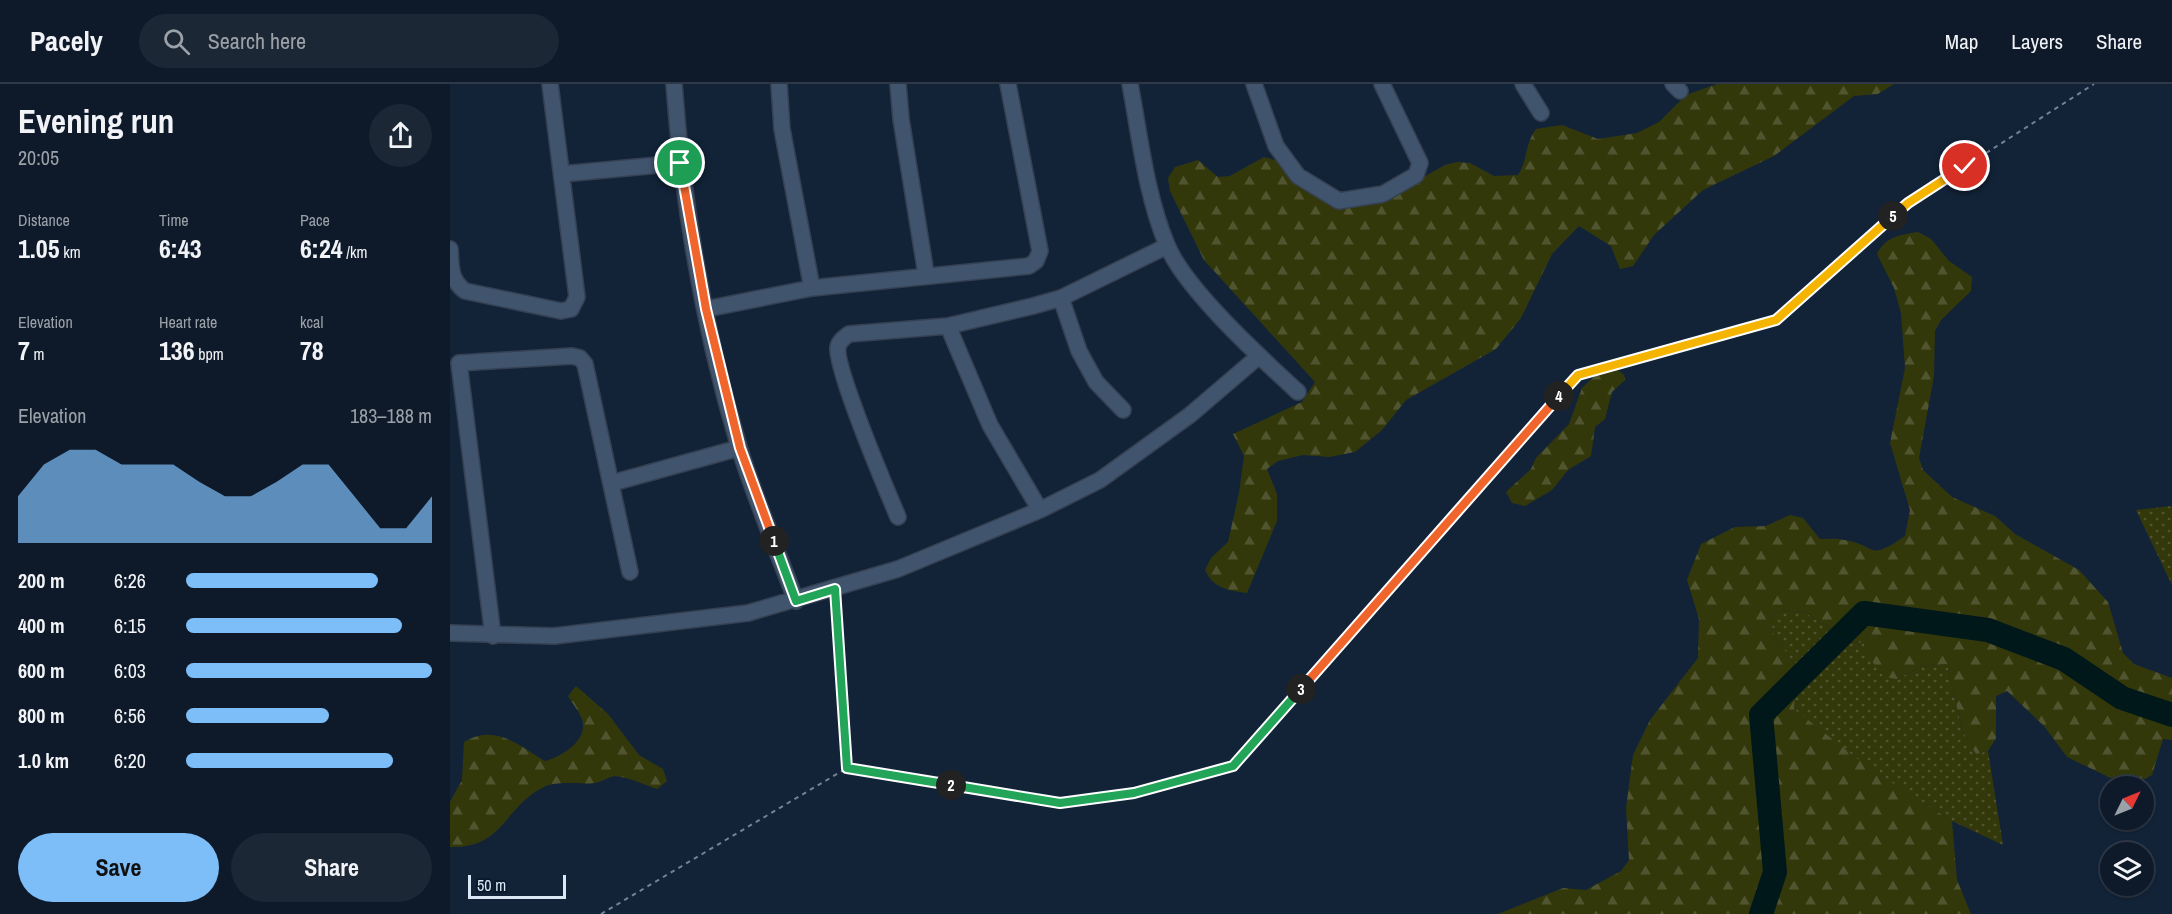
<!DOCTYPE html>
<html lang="en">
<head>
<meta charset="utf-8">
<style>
  body { margin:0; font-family:"Archivo Narrow",sans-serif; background:#1c2736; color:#f1f3f6; height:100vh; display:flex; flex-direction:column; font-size:22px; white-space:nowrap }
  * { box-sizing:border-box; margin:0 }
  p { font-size:20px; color:#9ba1a8 }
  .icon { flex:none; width:33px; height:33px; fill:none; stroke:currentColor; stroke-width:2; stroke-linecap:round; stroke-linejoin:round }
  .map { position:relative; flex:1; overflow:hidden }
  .panel { display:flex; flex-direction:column; background:#0e1a2a; width:450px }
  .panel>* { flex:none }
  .needle { width:39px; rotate:47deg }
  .tools { position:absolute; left:1650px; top:692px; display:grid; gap:12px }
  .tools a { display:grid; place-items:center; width:54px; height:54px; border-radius:50%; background:#0e1a2a; box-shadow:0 2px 4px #0004,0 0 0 2px #2e3847; font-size:30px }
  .scale { position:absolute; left:18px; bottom:15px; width:98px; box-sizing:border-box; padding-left:6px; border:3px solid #dbe7f5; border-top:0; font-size:16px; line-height:21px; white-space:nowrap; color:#dbe7f5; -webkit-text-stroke:4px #09192e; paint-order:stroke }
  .pin { position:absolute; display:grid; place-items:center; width:51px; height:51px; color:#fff; margin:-26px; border:3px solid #fff; border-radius:50%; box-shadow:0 2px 6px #0007 }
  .km { position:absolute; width:30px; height:30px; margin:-15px; border-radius:50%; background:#222; color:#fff; font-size:16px; line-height:30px; text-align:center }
  .round { display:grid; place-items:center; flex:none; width:63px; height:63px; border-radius:32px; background:#1c2736 }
  .headline { display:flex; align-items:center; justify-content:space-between; height:102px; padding:0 18px }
  h1 { font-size:33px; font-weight:700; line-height:45px }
  .stats { display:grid; grid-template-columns:repeat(3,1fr); gap:9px; height:102px; padding:6px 18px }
  .stats div { display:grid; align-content:center }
  .stats b { font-size:26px; font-weight:700 }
  .stats small { font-size:16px; font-weight:400 }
  .stats p { font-size:16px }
  .chart { height:168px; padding:12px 18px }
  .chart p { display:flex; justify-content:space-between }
  .chart svg { width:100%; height:108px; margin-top:6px; fill:#7dbef9; opacity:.7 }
  .button { display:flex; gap:12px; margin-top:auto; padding:12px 18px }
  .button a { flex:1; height:69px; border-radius:36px; background:#7dbef9; color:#111; font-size:24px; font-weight:700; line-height:69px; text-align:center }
  .button a+a { background:#1c2736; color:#f1f3f6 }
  ul { padding:0 18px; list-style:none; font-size:20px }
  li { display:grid; grid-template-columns:96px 72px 1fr; align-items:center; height:45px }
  li i { height:15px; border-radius:8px; background:#7dbef9 }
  header { display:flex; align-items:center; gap:36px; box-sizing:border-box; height:84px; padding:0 30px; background:#0e1a2a; border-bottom:2px solid #2e3847 }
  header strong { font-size:28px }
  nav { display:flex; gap:33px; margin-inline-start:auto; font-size:21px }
  .search { width:420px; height:54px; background:#1c2736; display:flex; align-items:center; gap:15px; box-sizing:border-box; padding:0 21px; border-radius:33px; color:#9ba1a8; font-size:22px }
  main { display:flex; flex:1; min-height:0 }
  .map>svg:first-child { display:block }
</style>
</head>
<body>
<header>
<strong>Pacely</strong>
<div class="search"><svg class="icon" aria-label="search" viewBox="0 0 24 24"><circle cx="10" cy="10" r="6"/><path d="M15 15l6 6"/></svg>Search here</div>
<nav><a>Map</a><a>Layers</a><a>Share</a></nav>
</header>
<main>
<section class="panel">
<div class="headline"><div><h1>Evening run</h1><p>20:05</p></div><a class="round"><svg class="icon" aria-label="share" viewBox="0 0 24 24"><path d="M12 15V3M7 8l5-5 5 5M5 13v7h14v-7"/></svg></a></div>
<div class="stats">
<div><p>Distance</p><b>1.05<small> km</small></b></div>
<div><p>Time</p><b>6:43</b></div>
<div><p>Pace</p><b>6:24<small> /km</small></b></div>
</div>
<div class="stats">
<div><p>Elevation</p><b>7<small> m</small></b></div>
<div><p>Heart rate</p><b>136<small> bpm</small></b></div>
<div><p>kcal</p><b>78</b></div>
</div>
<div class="chart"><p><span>Elevation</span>183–188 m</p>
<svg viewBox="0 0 160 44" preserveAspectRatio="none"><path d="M0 44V25L10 12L20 6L30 6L40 12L50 12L60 12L70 19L80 25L90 25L100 19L110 12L120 12L130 25L140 38L150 38L160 25V44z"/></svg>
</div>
<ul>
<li><b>200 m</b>6:26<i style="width:78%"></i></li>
<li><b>400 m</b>6:15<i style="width:88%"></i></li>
<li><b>600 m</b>6:03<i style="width:100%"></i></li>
<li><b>800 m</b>6:56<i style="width:58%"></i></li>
<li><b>1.0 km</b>6:20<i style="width:84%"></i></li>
</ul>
<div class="button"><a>Save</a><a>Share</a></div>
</section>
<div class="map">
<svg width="1722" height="830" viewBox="0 0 1722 830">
  <defs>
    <pattern id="grass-dots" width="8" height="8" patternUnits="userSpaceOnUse" patternTransform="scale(1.5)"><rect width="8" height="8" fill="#33380b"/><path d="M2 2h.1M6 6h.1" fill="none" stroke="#50552f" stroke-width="1.8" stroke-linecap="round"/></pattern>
    <pattern id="forest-firs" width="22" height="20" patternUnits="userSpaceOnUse" patternTransform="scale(1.5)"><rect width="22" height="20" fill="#33380b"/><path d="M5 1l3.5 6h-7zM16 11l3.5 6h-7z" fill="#50552f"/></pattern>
  </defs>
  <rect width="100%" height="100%" fill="#122338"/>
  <!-- grass -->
  <path fill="url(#grass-dots)" d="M1722,422V501L1686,426Z
    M1329,526L1354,528L1401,558L1414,559L1447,595L1471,583L1497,580L1512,646L1526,670L1538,667L1553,761L1502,737L1418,684L1343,625L1346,583L1323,549L1321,535Z"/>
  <!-- forest -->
  <path fill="url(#forest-firs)" d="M1267,0H1444L1428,10L1404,12L1324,72L1253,106L1204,151L1183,182L1170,185L1161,162L1129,142L1102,170L1071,234L1046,265L956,316L932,346L905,368L879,373L853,371L828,377L817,385L827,410V437L797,509C778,506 764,505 755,486L761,474L778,458L789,409L794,372L783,350L852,318L865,298L754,176L720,107L718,94L725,83L748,76L768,93L780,92L814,73L836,79L888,117L938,113L995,81L1007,78L1020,79L1044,92L1068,91C1078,76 1075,59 1086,45L1112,41L1148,55L1187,49L1209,38L1236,11Z
    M1468,148L1481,155L1499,177L1522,193L1521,207L1491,236L1485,247L1484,292L1469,374L1473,386L1502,413L1545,432L1565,450L1629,486L1658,518L1673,569L1684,580L1722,594V656L1713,655L1702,691L1689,698L1663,695L1617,673L1594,642L1557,607L1546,612V654L1538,667L1526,670L1512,646L1497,580L1471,583L1447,595L1434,593L1417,571L1414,559L1401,558L1354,528L1329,526L1321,535L1323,549L1346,583L1344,625L1419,684L1502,737L1507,796L1521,830H1048L1113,804L1136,806L1171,787L1179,776L1176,724L1183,671L1200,636L1248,574L1249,535L1237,496L1251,460L1285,443L1316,442L1340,431L1353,434L1370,455C1378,455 1386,454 1394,456C1429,461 1416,479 1455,452L1460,426L1440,359L1455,284L1451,229L1444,204L1427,170C1436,152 1450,151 1468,148Z
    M1165,284L1174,291L1175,296L1162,308L1155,335L1145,343L1141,372L1118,386L1102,406L1075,422L1062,419L1056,408L1081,385L1086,374L1119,340L1132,304L1152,285Z
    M126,602L158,630L189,671L213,685L217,697L207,705C195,701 183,695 171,693C160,690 155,697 145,699C130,701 108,696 94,703C53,723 55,764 0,763V718L12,696L14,658C45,639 68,661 95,677C112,673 141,655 131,633C128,626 122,619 118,612Z"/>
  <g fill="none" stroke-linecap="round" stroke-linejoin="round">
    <!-- river -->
    <path stroke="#01181a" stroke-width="24" d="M1311,830L1325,788L1311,631L1414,529L1538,546L1614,575L1672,614L1722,631"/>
    <defs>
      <path id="street" d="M224,0C233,122 254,246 289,363C305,415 327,466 346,517
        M329,0L332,45L362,204
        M448,0L451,35L476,190
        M680,0C690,53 696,111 717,161C735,205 811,274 848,308
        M804,0L826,62L848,92L889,117L933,110L966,91L970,79L932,0
        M1073,0L1091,29
        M1223,0L1230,7
        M112,90L230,79
        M0,165C1,183 0,196 15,207L111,227L121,225L127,213L100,0
        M611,214L629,267L646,298L673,326
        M256,225L362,204L579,182L586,177L590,167L558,0
        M498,242L540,341L590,426
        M162,399L289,364
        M448,433C437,407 384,282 388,263C389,257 394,254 399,250L498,242L583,222L611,214L717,162
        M0,549L104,552L298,529L448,485L590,426L650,396L740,331L809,272
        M43,552L9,279L122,272L130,274L135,280L180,488"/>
    </defs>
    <!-- street casing -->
    <use href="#street" stroke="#354052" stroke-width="18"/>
    <!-- path -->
    <path stroke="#738294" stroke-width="2" stroke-dasharray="4.5 4.5" stroke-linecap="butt" d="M386,517L397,684L611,719L684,709L783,683L1127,291L1326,235L1458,119L1644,0
      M151,830L397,684"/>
    <!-- street -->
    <use href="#street" stroke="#41546d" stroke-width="15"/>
  </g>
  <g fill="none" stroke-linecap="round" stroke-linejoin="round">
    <defs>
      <path id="split-1" d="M230,79L256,225L290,364L324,457"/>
      <path id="split-2" d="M324,457L346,517L385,505L397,684L501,701"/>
      <path id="split-3" d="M501,701L610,719L684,709L783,682L851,605"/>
      <path id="split-4" d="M851,605L1109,312"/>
      <path id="split-5" d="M1109,312L1128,291L1326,236L1443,132"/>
      <path id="split-6" d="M1443,132L1458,119L1515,82"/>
    </defs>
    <!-- split-1 casing -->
    <use href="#split-1" stroke="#fff" stroke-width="12"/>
    <!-- split-2 casing -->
    <use href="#split-2" stroke="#fff" stroke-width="12"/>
    <!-- split-3 casing -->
    <use href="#split-3" stroke="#fff" stroke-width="12"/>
    <!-- split-4 casing -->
    <use href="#split-4" stroke="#fff" stroke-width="12"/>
    <!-- split-5 casing -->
    <use href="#split-5" stroke="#fff" stroke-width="12"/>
    <!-- split-6 casing -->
    <use href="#split-6" stroke="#fff" stroke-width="12"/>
    <!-- split-1 -->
    <use href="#split-1" stroke="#f0652b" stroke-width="8"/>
    <!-- split-2 -->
    <use href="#split-2" stroke="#22a559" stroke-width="8"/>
    <!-- split-3 -->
    <use href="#split-3" stroke="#22a559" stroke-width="8"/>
    <!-- split-4 -->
    <use href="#split-4" stroke="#f0652b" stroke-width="8"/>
    <!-- split-5 -->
    <use href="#split-5" stroke="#f5b400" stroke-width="8"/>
    <!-- split-6 -->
    <use href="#split-6" stroke="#f5b400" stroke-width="8"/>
  </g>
</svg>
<div class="tools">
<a><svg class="needle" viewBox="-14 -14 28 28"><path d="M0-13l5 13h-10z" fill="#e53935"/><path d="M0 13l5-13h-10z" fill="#9ba1a8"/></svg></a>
<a><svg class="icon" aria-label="layers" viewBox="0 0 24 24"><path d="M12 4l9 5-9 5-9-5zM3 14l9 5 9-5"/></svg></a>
</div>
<div class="scale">50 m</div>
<div class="pin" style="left:230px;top:79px;background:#1e9e55"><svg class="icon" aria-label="arrive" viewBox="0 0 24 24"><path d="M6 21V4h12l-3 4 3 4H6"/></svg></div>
<div class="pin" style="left:1515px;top:82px;background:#d93025"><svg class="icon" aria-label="check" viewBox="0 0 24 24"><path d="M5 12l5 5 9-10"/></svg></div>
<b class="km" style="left:324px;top:457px">1</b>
<b class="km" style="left:501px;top:701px">2</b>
<b class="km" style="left:851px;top:605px">3</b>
<b class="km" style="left:1109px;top:312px">4</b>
<b class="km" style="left:1443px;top:132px">5</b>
</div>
</main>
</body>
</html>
